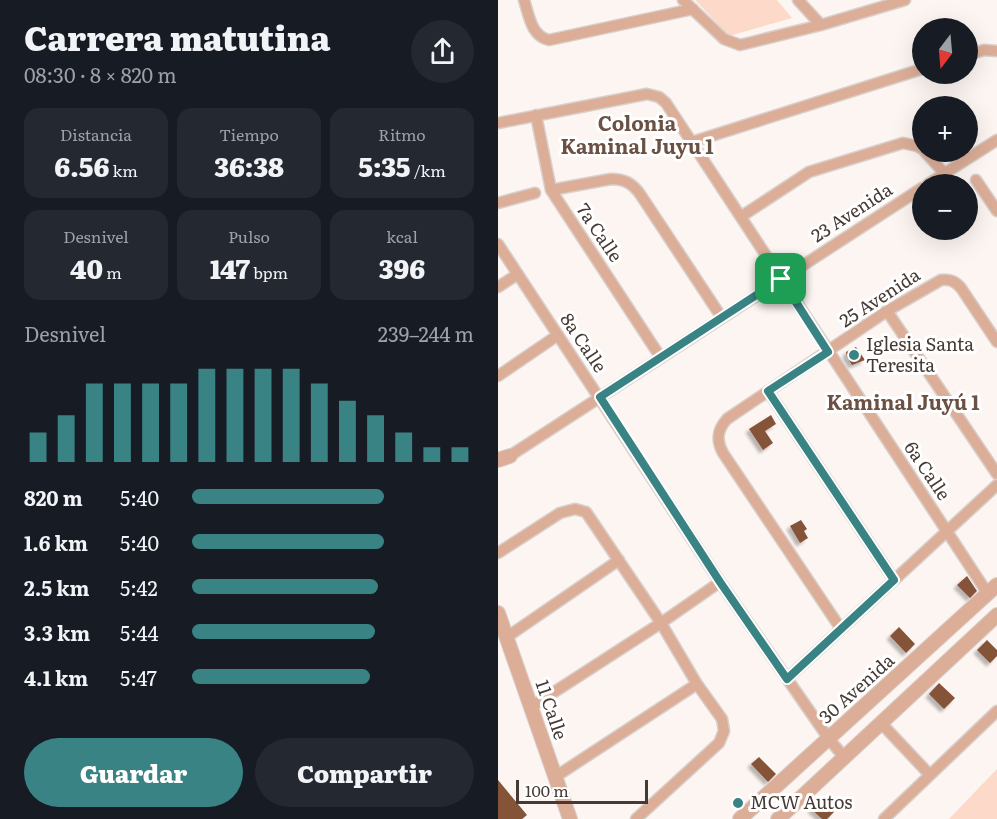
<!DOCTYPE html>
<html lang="es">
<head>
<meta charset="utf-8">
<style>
  body { margin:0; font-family:Literata,serif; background:#242831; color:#f1f3f6; height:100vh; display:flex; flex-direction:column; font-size:22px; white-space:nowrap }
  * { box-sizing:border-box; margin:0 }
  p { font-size:20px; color:#9ea1a6 }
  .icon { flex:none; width:33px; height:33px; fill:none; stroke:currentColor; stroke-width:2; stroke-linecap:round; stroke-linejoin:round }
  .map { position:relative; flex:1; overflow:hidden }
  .drawer { display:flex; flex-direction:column; background:#171b24; width:498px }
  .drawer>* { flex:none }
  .needle { width:39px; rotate:196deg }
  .tools { position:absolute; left:414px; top:18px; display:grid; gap:12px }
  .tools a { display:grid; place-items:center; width:66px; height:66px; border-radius:50%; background:#171b24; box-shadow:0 6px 24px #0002; font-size:30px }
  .scale { position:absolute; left:18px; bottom:15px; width:132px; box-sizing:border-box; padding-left:6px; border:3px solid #463a34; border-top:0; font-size:16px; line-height:21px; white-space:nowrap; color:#463a34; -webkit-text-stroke:4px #fff; paint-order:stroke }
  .pin { position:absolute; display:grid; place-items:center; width:51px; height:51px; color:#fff; margin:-26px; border-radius:12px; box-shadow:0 3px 9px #0006 }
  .round { display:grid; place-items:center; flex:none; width:63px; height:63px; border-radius:32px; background:#242831 }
  .head { display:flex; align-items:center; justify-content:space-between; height:102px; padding:0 24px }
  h1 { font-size:33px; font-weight:800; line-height:45px }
  .figures { display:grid; grid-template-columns:repeat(3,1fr); gap:9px; height:102px; padding:6px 24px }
  .figures div { display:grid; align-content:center; border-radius:15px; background:#242831; text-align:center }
  .figures b { font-size:26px; font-weight:800 }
  .figures small { font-size:16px; font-weight:400 }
  .figures p { font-size:16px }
  .chart { height:168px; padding:12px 24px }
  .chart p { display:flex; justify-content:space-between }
  .chart svg { width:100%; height:108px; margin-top:6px; stroke:#3a8384; stroke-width:6 }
  .cta { display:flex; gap:12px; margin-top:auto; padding:12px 24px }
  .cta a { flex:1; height:69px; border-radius:36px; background:#3a8384; color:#fff; font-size:24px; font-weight:800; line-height:69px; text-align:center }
  .cta a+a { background:#242831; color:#f1f3f6 }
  ul { padding:0 24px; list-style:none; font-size:20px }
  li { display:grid; grid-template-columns:96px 72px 1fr; align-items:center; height:45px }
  li i { height:15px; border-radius:8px; background:#3a8384 }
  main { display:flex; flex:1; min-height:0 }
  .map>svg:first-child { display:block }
</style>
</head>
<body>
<main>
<section class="drawer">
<div class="head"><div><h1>Carrera matutina</h1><p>08:30 · 8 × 820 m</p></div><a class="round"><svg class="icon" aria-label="share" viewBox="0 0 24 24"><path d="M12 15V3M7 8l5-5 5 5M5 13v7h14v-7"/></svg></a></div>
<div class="figures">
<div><p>Distancia</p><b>6.56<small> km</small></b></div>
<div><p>Tiempo</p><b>36:38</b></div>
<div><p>Ritmo</p><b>5:35<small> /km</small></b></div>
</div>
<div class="figures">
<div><p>Desnivel</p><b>40<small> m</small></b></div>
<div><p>Pulso</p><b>147<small> bpm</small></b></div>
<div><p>kcal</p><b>396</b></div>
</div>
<div class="chart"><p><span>Desnivel</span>239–244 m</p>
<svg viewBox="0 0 160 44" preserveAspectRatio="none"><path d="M5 44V32M15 44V25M25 44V12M35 44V12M45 44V12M55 44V12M65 44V6M75 44V6M85 44V6M95 44V6M105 44V12M115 44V19M125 44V25M135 44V32M145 44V38M155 44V38"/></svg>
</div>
<ul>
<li><b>820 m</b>5:40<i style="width:68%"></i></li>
<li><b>1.6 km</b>5:40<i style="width:68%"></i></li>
<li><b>2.5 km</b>5:42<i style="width:66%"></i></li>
<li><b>3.3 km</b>5:44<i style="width:65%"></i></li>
<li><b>4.1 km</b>5:47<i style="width:63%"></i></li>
</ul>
<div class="cta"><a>Guardar</a><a>Compartir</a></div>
</section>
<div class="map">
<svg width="499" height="819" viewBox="0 0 499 819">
  <defs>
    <filter id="shadow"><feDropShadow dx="-3.5" dy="3.5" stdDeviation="1.5" flood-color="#0004"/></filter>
  </defs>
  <rect width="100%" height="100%" fill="#fcf5f2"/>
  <!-- green -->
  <path fill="#fcd9c8" d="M197,0H279L294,18L231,36Z
    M499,769V819H451Z"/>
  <!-- building -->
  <path fill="#855239" filter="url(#shadow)" d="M358,347L367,360L354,365L349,357L348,352Z
    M273,415L278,424L267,431L275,443L265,450L251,429Z
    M303,520L309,529L306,531L310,538L302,543L292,526Z
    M469,576L479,591L472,598L459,585Z
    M401,627L417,644L408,653L392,636Z
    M489,640L499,650V656L492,663L479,650Z
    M441,683L457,698L446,709L431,694Z
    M261,757L278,774L270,782L253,764Z
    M0,780L29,815L24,819H0Z
    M322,799L336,812L329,819H324L313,809Z"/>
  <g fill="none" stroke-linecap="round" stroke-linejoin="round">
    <defs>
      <path id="minor" d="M26,0C31,15 33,36 51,40L195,9
        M185,0L226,39L242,45L323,25L407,0
        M300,0L323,25
        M470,55L486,50L499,51
        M38,115L53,190L163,358
        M0,123L149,94L161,97L168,103L490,594
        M194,142L424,69
        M427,152L447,174
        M478,180L499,211
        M430,184L499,140
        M53,190L113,179C126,179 134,183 142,194L224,318
        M0,203L37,193
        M244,216L311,172L405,143L419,146L424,149
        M0,244L222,582L331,739L346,757
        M0,287L20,274
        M389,311L499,474
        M0,376L60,335
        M270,391L396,580
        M7,459L424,188
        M0,553L62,513L77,509L88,512L163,623L199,684L224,719L226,731L221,743L138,819
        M343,629L225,453C218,440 219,430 229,419L389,311L443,280C452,279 457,281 463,288L499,342
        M9,637L121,560
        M289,679L499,485
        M33,707L163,623L222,582
        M383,723L431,774
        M57,777L199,684
        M386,819L499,711"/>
      <path id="tertiary" d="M0,460L12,456
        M0,613L72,819
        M242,819L499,585
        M280,819L499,615"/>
    </defs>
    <!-- minor casing -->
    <use href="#minor" stroke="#d8d0cc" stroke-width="13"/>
    <!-- tertiary casing -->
    <use href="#tertiary" stroke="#d8d0cc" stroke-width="16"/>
    <!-- minor -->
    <use href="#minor" stroke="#dcae98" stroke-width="10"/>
    <!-- tertiary -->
    <use href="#tertiary" stroke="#dcae98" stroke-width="14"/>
  </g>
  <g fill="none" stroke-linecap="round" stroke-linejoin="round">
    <defs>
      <path id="route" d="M283,279L330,352L270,391L396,580L289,679L222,582L102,397Z"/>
    </defs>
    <!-- route casing -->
    <use href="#route" stroke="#fff" stroke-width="12"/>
    <!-- route -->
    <use href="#route" stroke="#3a8384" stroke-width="8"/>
  </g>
  <!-- markers -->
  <g fill="#3a8384" stroke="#fff" stroke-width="2">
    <circle cx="356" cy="355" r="6"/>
    <circle cx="240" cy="803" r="6"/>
  </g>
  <g text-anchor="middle" stroke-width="6" stroke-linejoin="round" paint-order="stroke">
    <!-- street labels -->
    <g font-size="18" fill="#463a34" stroke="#fff">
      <text transform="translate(354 213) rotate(-33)" y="6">23 Avenida</text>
      <text transform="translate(101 233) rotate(56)" y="6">7a Calle</text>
      <text transform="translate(382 298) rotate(-33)" y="6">25 Avenida</text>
      <text transform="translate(85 343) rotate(56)" y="6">8a Calle</text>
      <text transform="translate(429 471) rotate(56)" y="6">6a Calle</text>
      <text transform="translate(359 689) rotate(-42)" y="6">30 Avenida</text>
      <text transform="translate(53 710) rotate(71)" y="6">11 Calle</text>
    </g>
    <!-- poi labels -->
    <g font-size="18" fill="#463a34" stroke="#fff" text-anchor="start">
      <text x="368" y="351">Iglesia Santa<tspan x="368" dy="21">Teresita</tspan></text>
      <text x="252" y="809">MCW Autos</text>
    </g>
    <!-- neighbourhood labels -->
    <g font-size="20" font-weight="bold" fill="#6b5044" stroke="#fff">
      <text x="139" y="131">Colonia<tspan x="139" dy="23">Kaminal Juyu 1</tspan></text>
      <text x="405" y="410">Kaminal Juyú 1</text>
    </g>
  </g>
</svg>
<div class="tools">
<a><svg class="needle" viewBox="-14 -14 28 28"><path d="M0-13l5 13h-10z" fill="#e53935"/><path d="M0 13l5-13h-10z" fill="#9ea1a6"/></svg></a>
<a>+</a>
<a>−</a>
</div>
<div class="scale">100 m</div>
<div class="pin" style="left:283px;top:279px;background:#1e9e55"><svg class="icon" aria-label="arrive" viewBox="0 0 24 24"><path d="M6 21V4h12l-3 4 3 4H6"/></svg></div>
</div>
</main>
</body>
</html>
